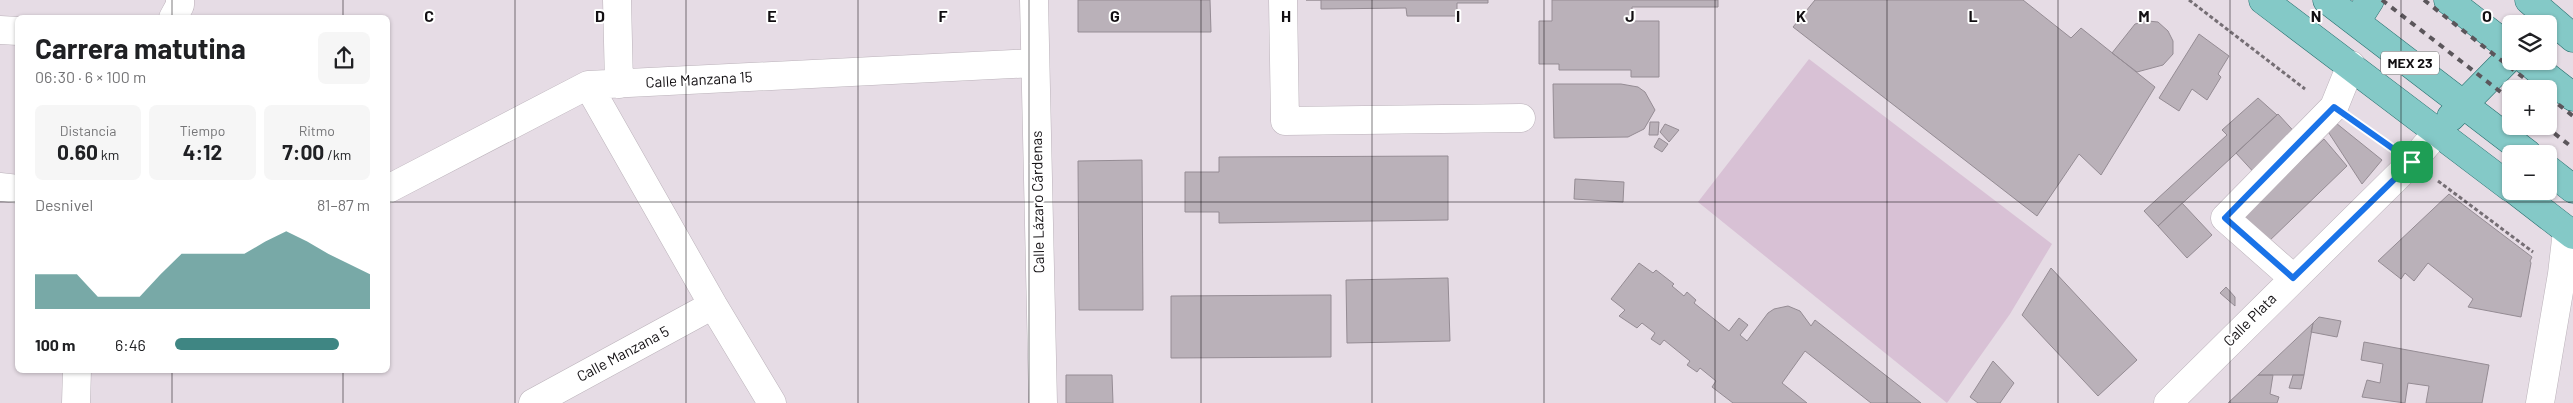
<!DOCTYPE html>
<html lang="es">
<head>
<meta charset="utf-8">
<style>
  body { margin:0; font-family:Barlow,sans-serif; background:#f6f6f6; color:#202124; height:100vh; display:flex; flex-direction:column; font-size:19px; white-space:nowrap }
  * { box-sizing:border-box; margin:0 }
  p { font-size:16px; color:#757577 }
  .icon { flex:none; width:28px; height:28px; fill:none; stroke:currentColor; stroke-width:2; stroke-linecap:round; stroke-linejoin:round }
  .map { position:relative; flex:1; overflow:hidden }
  .details { position:absolute; left:15px; top:15px; width:375px; height:358px; display:flex; flex-direction:column; background:#fff; border-radius:8px; box-shadow:0 1px 4px #0004 }
  .details>* { flex:none }
  .controls { position:absolute; left:2502px; top:15px; display:grid; gap:10px }
  .controls a { display:grid; place-items:center; width:55px; height:55px; border-radius:8px; background:#fff; box-shadow:0 1px 4px #0004; font-size:25px }
  .pin { position:absolute; display:grid; place-items:center; width:42px; height:42px; color:#fff; margin:-21px; border-radius:10px; box-shadow:0 2px 8px #0006 }
  .round { display:grid; place-items:center; flex:none; width:52px; height:52px; border-radius:8px; background:#f6f6f6 }
  .headline { display:flex; align-items:center; justify-content:space-between; height:85px; padding:0 20px }
  h1 { font-size:28px; font-weight:700; line-height:38px }
  .figures { display:grid; grid-template-columns:repeat(3,1fr); gap:8px; height:85px; padding:5px 20px }
  .figures div { display:grid; align-content:center; border-radius:8px; background:#f6f6f6; text-align:center }
  .figures b { font-size:21px; font-weight:700 }
  .figures small { font-size:14px; font-weight:400 }
  .figures p { font-size:14px }
  .chart { height:140px; padding:10px 20px }
  .chart p { display:flex; justify-content:space-between }
  .chart svg { width:100%; height:90px; margin-top:5px; fill:#3f8683; opacity:.7 }
  ul { padding:0 20px; list-style:none; font-size:16px }
  li { display:grid; grid-template-columns:80px 60px 1fr; align-items:center; height:38px }
  li i { height:12px; border-radius:6px; background:#3f8683 }
  .map>svg:first-child { display:block }
</style>
</head>
<body>
<div class="map">
<svg width="2573" height="403" viewBox="0 0 2573 403">
  <rect width="100%" height="100%" fill="#e6dce5"/>
  <!-- green -->
  <path fill="#d8c1d5" d="M1809,59L2052,244L2010,314L1947,403L1698,202Z"/>
  <!-- building -->
  <path fill="#bab1b9" stroke="#958c94" d="M1078,0H1210L1211,32H1078Z
    M1306,0H1488V3H1457V16H1407L1406,8L1321,9V0Z
    M1552,0H1718V7H1632V21H1659V77H1631V70H1559V64H1539V21H1552Z
    M1815,0H2023L2071,38L2081,28L2155,87L2101,175L2079,154L2037,216L1793,27Z
    M2148,21L2158,22L2168,31L2173,41V54L2163,65L2137,72L2112,53L2135,24Z
    M2199,34L2229,56L2218,74L2221,77L2207,100L2192,89L2179,111L2159,98Z
    M1553,84H1621L1638,87L1645,92L1655,110L1644,129L1628,137L1554,138Z
    M2258,98L2277,115L2158,226L2144,211L2227,135L2222,130Z
    M2278,114L2300,138L2258,177L2236,153Z
    M2331,119L2382,160L2362,184L2325,127Z
    M1650,122H1659L1658,135H1649Z
    M1665,124L1679,130L1669,142L1660,132Z
    M1659,138L1668,144L1662,152L1654,147Z
    M2324,139L2347,166L2266,244L2242,217Z
    M1448,156V220L1219,223V212H1185V172H1219V157Z
    M1142,160L1143,310H1079L1078,161Z
    M1575,179L1624,182L1623,202L1574,199Z
    M2449,194L2532,257L2530,261L2531,263L2521,317L2468,307L2473,299L2428,263L2414,281L2405,273L2401,279L2378,261Z
    M2182,203L2212,235L2187,258L2158,226Z
    M1639,263L1653,273L1656,270L1674,284L1672,286L1684,296L1687,292L1696,300L1694,303L1729,331L1739,318L1748,325L1740,335L1747,341L1768,313L1774,309L1788,306L1800,311L1811,326L1815,320L1921,403H1871L1805,351L1782,383L1807,403H1733L1712,387L1716,381L1700,368L1697,372L1687,365L1690,361L1664,340L1660,345L1651,339L1655,333L1642,323L1637,328L1619,316L1625,310L1611,299Z
    M2051,268L2137,360L2098,396L2022,315Z
    M1448,278L1450,341L1347,343L1346,280Z
    M2226,287L2235,297V306L2220,293Z
    M1331,295V357L1171,358V296Z
    M2319,317L2341,321L2337,337L2311,332L2313,323Z
    M2313,323L2304,375H2258Z
    M2364,342L2489,365L2482,403H2426L2429,386L2408,383L2405,403L2362,397L2367,380L2380,383L2383,364L2361,360Z
    M1993,361L2014,383L2000,403H1978L1970,397Z
    M1066,375H1112L1113,403H1066Z
    M2258,375H2273L2270,394L2279,397L2277,403H2228Z
    M2293,375H2304L2301,389L2289,388Z"/>
  <g fill="none" stroke-linecap="round" stroke-linejoin="round">
    <defs>
      <path id="minor" d="M617,0L619,84
        M1034,0L1043,403
        M1283,0L1285,121L1521,118
        M173,18L180,5V0
        M0,30L18,31
        M588,85L713,305L772,403
        M0,187L18,189
        M388,189L588,85L1035,63
        M2293,278L2225,218L2334,107L2351,65
        M76,403L77,370
        M533,403L713,305
        M2168,403L2412,162L2438,131
        M2540,403L2562,274L2567,231"/>
      <path id="major" d="M2263,0L2511,188
        M2327,0L2528,154
        M2448,0L2511,49
        M2529,0L2573,38
        M2356,22L2370,0
        M2527,61L2573,97
        M2451,117L2511,56
        M2549,170L2573,189
        M2516,191L2573,235"/>
    </defs>
    <!-- minor casing -->
    <use href="#minor" stroke="#bbb2ba" stroke-width="29"/>
    <!-- major casing -->
    <use href="#major" stroke="#27706f" stroke-width="29"/>
    <!-- path -->
    <path stroke="#756e74" stroke-width="3" stroke-dasharray="4 2.5" stroke-linecap="butt" d="M2189,0L2305,89
      M2361,126L2386,144
      M2438,181L2533,252"/>
    <!-- minor -->
    <use href="#minor" stroke="#fff" stroke-width="28"/>
    <!-- major -->
    <use href="#major" stroke="#84c9c7" stroke-width="28"/>
    <!-- rail -->
    <path stroke="#5b565b" stroke-width="4" stroke-dasharray="6 6" stroke-linecap="butt" d="M2382,0L2511,100
      M2424,0L2538,89
      M2549,97L2573,116
      M2545,126L2573,148"/>
  </g>
  <g fill="none" stroke-linecap="round" stroke-linejoin="round">
    <defs>
      <path id="route" d="M2334,107L2412,162L2293,278L2225,218Z"/>
    </defs>
    <!-- route casing -->
    <use href="#route" stroke="#fff" stroke-width="10"/>
    <!-- route -->
    <use href="#route" stroke="#1a73e8" stroke-width="6"/>
  </g>
  <!-- grid -->
  <path fill="none" stroke="#120f12" stroke-width="1" stroke-opacity="0.55" d="M172,0V18M343,0V18M515,0V403M686,0V403M858,0V403M1029,0V403M1201,0V403M1372,0V403M1544,0V403M1715,0V403M1887,0V403M2058,0V403M2230,0V403M2401,0V403M0,202H18M388,202H2573M172,370V403M343,370V403"/>
  <g text-anchor="middle" stroke-width="4" stroke-linejoin="round" paint-order="stroke">
    <!-- shield labels -->
    <rect fill="#fff" stroke="#595759" stroke-width="1" x="2381" y="51.5" width="58" height="23" rx="4"/>
    <g font-size="14" font-weight="bold" fill="#120f12">
      <text x="2410" y="68">MEX 23</text>
    </g>
    <!-- street labels -->
    <g font-size="15" fill="#120f12" stroke="#fff">
      <text transform="translate(699 80) rotate(-3)" y="5">Calle Manzana 15</text>
      <text transform="translate(1038 202) rotate(-91)" y="5">Calle Lázaro Cárdenas</text>
      <text transform="translate(2250 320) rotate(-45)" y="5">Calle Plata</text>
      <text transform="translate(623 354) rotate(-28)" y="5">Calle Manzana 5</text>
    </g>
  </g>
  <g font-size="16" text-anchor="middle" font-weight="bold" fill="#120f12" stroke="#fff" stroke-width="4" stroke-linejoin="round" paint-order="stroke">
    <text x="429" y="22">C</text>
    <text x="600" y="22">D</text>
    <text x="772" y="22">E</text>
    <text x="943" y="22">F</text>
    <text x="1115" y="22">G</text>
    <text x="1286" y="22">H</text>
    <text x="1458" y="22">I</text>
    <text x="1630" y="22">J</text>
    <text x="1801" y="22">K</text>
    <text x="1973" y="22">L</text>
    <text x="2144" y="22">M</text>
    <text x="2316" y="22">N</text>
    <text x="2487" y="22">O</text>
  </g>
</svg>
<div class="controls">
<a><svg class="icon" aria-label="layers" viewBox="0 0 24 24"><path d="M12 4l9 5-9 5-9-5zM3 14l9 5 9-5"/></svg></a>
<a>+</a>
<a>−</a>
</div>
<div class="pin" style="left:2412px;top:162px;background:#1e9e55"><svg class="icon" aria-label="arrive" viewBox="0 0 24 24"><path d="M6 21V4h12l-3 4 3 4H6"/></svg></div>
<section class="details">
<div class="headline"><div><h1>Carrera matutina</h1><p>06:30 · 6 × 100 m</p></div><a class="round"><svg class="icon" aria-label="share" viewBox="0 0 24 24"><path d="M12 15V3M7 8l5-5 5 5M5 13v7h14v-7"/></svg></a></div>
<div class="figures">
<div><p>Distancia</p><b>0.60<small> km</small></b></div>
<div><p>Tiempo</p><b>4:12</b></div>
<div><p>Ritmo</p><b>7:00<small> /km</small></b></div>
</div>
<div class="chart"><p><span>Desnivel</span>81–87 m</p>
<svg viewBox="0 0 160 44" preserveAspectRatio="none"><path d="M0 44V27L10 27L20 27L30 38L40 38L50 38L60 27L70 17L80 17L90 17L100 17L110 11L120 6L130 11L140 17L150 22L160 27V44z"/></svg>
</div>
<ul>
<li><b>100 m</b>6:46<i style="width:84%"></i></li>
</ul>
</section>
</div>
</body>
</html>
